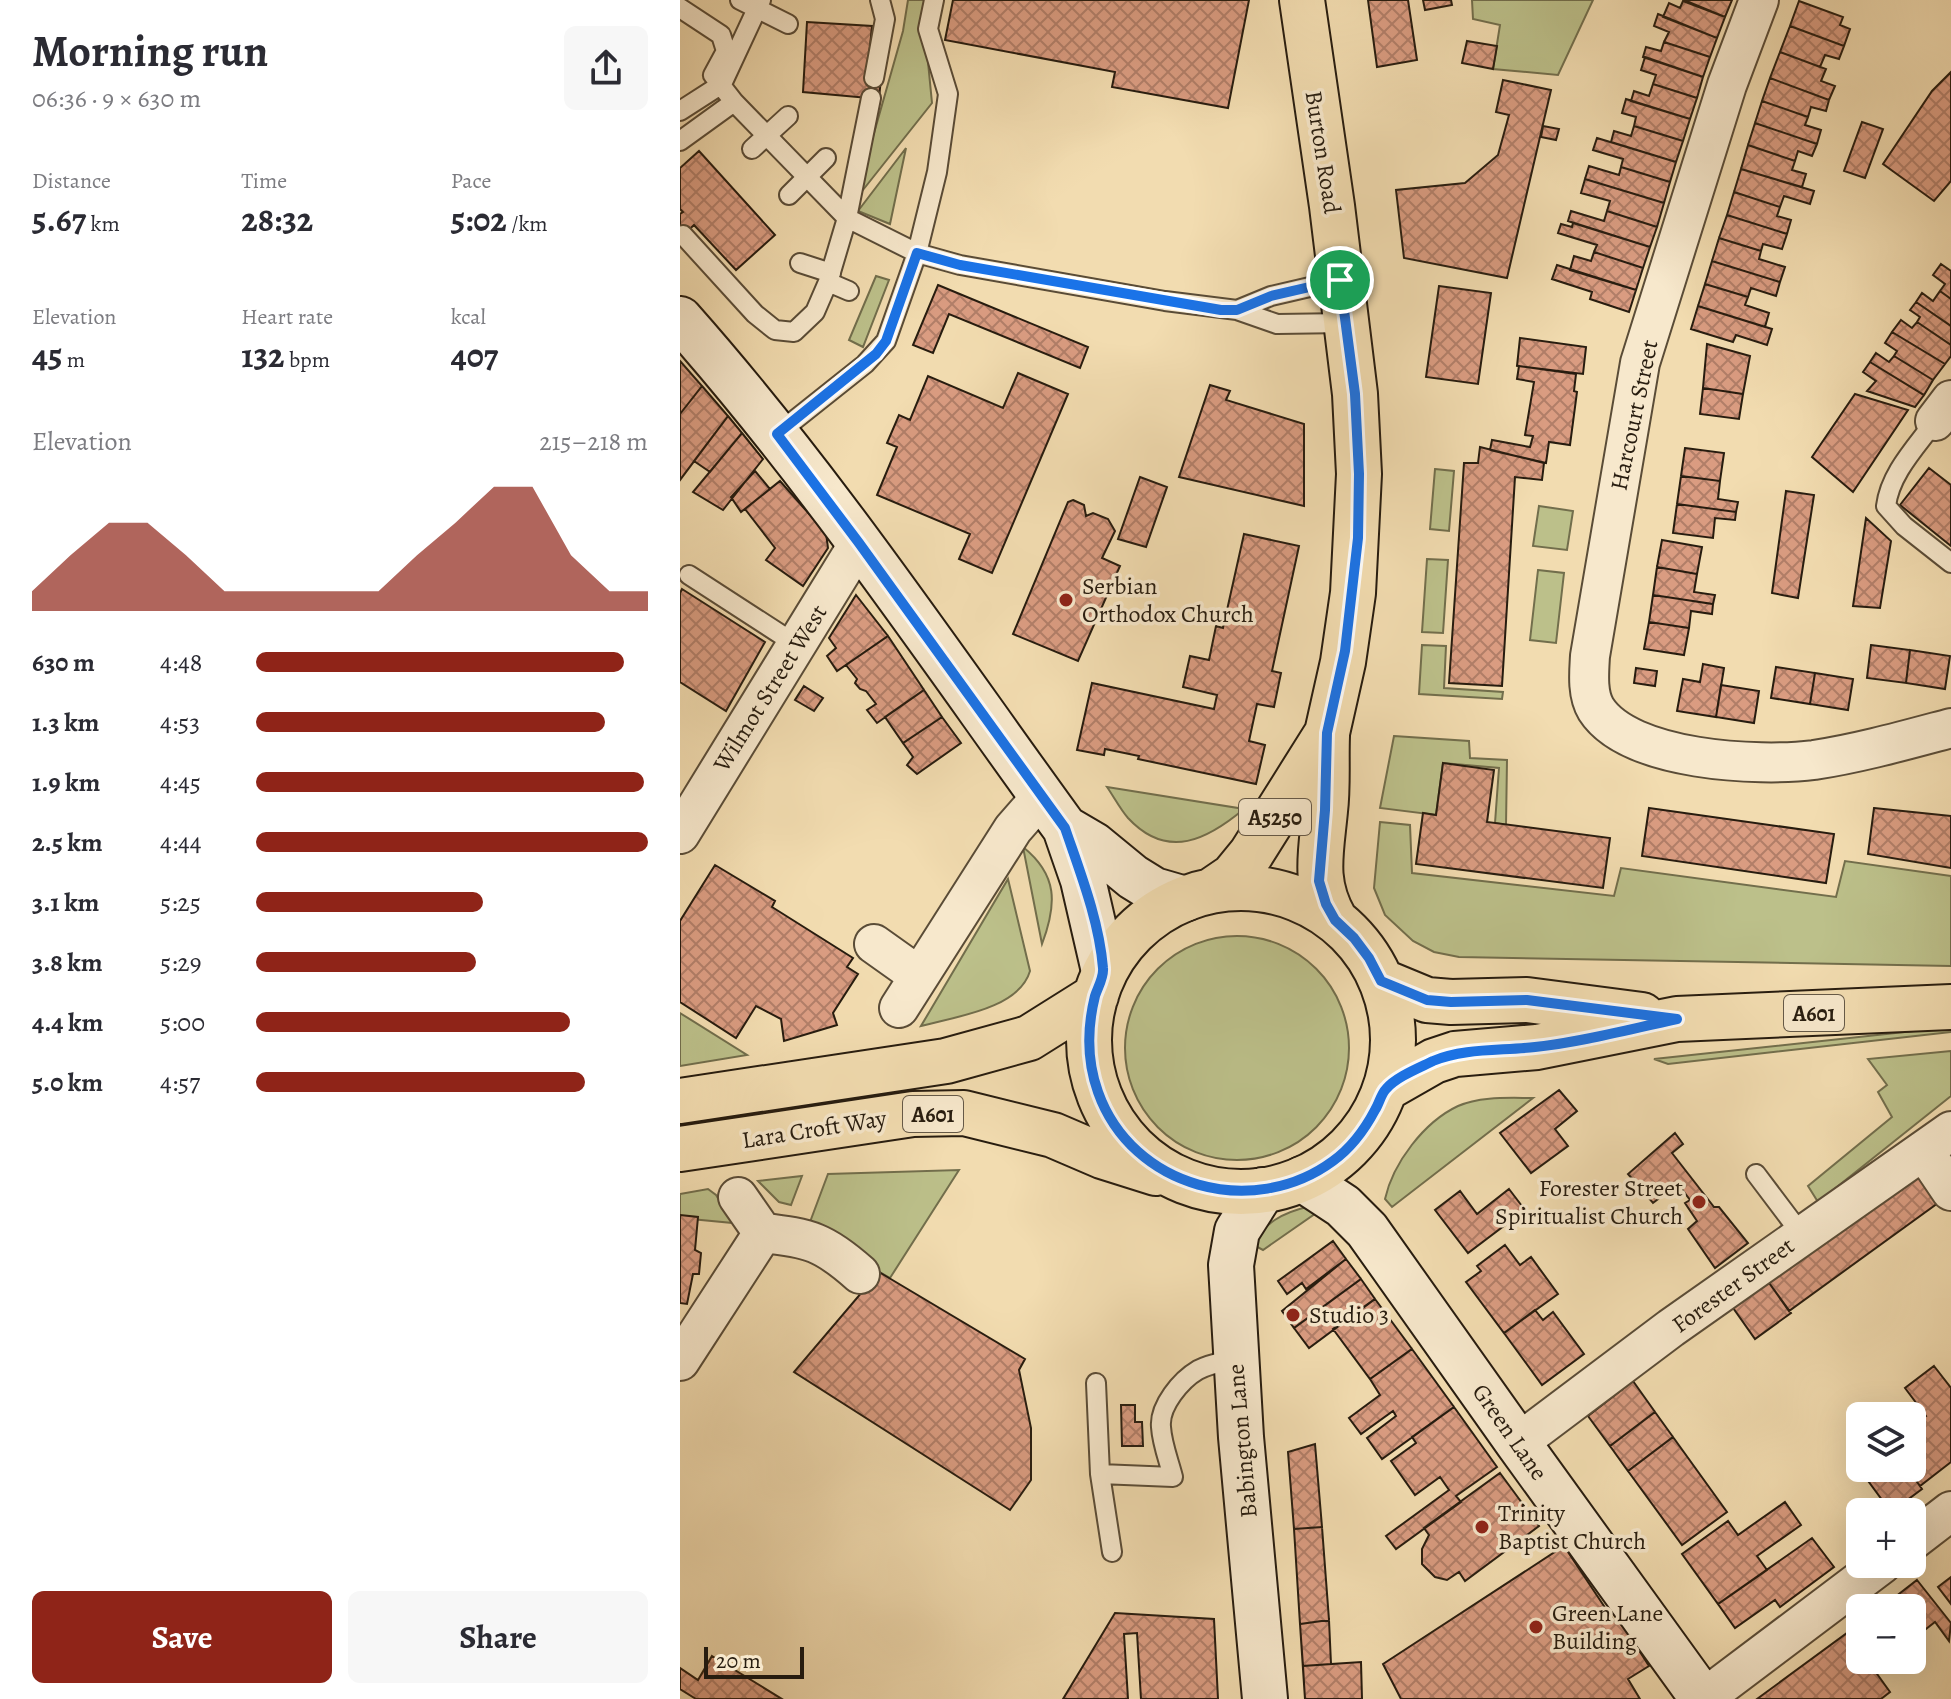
<!DOCTYPE html>
<html lang="en">
<head>
<meta charset="utf-8">
<style>
  body { margin:0; font-family:Alegreya,serif; background:#f7f7f7; color:#2b2b33; height:100vh; display:flex; flex-direction:column; font-size:30px; white-space:nowrap }
  * { box-sizing:border-box; margin:0 }
  p { font-size:26px; color:#7c7c81 }
  .icon { flex:none; width:44px; height:44px; fill:none; stroke:currentColor; stroke-width:2; stroke-linecap:round; stroke-linejoin:round }
  .map { position:relative; flex:1; overflow:hidden }
  .drawer { display:flex; flex-direction:column; background:#fff; width:680px }
  .drawer>* { flex:none }
  .buttons { position:absolute; left:1166px; top:1402px; display:grid; gap:16px }
  .buttons a { display:grid; place-items:center; width:80px; height:80px; border-radius:12px; background:#fff; box-shadow:0 8px 32px #0002; font-size:40px }
  .scale { position:absolute; left:24px; bottom:20px; width:100px; box-sizing:border-box; padding-left:8px; border:4px solid #271c0f; border-top:0; font-size:22px; line-height:28px; white-space:nowrap; color:#271c0f; -webkit-text-stroke:6px #f7e8cc; paint-order:stroke }
  .pin { position:absolute; display:grid; place-items:center; width:68px; height:68px; color:#fff; margin:-34px; border:4px solid #fff; border-radius:50%; box-shadow:0 2px 8px #0007 }
  .round { display:grid; place-items:center; flex:none; width:84px; height:84px; border-radius:12px; background:#f7f7f7 }
  .headline { display:flex; align-items:center; justify-content:space-between; height:136px; padding:0 32px }
  h1 { font-size:44px; font-weight:600; line-height:60px }
  .figures { display:grid; grid-template-columns:repeat(3,1fr); gap:12px; height:136px; padding:8px 32px }
  .figures div { display:grid; align-content:center }
  .figures b { font-size:34px; font-weight:600 }
  .figures small { font-size:22px; font-weight:400 }
  .figures p { font-size:22px }
  .chart { height:224px; padding:16px 32px }
  .chart p { display:flex; justify-content:space-between }
  .chart svg { width:100%; height:144px; margin-top:8px; fill:#8f2418; opacity:.7 }
  .cta { display:flex; gap:16px; margin-top:auto; padding:16px 32px }
  .cta a { flex:1; height:92px; border-radius:12px; background:#8f2418; color:#fff; font-size:32px; font-weight:600; line-height:92px; text-align:center }
  .cta a+a { background:#f7f7f7; color:#2b2b33 }
  ul { padding:0 32px; list-style:none; font-size:26px }
  li { display:grid; grid-template-columns:128px 96px 1fr; align-items:center; height:60px }
  li i { height:20px; border-radius:10px; background:#8f2418 }
  main { display:flex; flex:1; min-height:0 }
  .map>svg:first-child { display:block }
</style>
</head>
<body>
<main>
<section class="drawer">
<div class="headline"><div><h1>Morning run</h1><p>06:36 · 9 × 630 m</p></div><a class="round"><svg class="icon" aria-label="share" viewBox="0 0 24 24"><path d="M12 15V3M7 8l5-5 5 5M5 13v7h14v-7"/></svg></a></div>
<div class="figures">
<div><p>Distance</p><b>5.67<small> km</small></b></div>
<div><p>Time</p><b>28:32</b></div>
<div><p>Pace</p><b>5:02<small> /km</small></b></div>
</div>
<div class="figures">
<div><p>Elevation</p><b>45<small> m</small></b></div>
<div><p>Heart rate</p><b>132<small> bpm</small></b></div>
<div><p>kcal</p><b>407</b></div>
</div>
<div class="chart"><p><span>Elevation</span>215–218 m</p>
<svg viewBox="0 0 160 44" preserveAspectRatio="none"><path d="M0 44V38L10 27L20 17L30 17L40 27L50 38L60 38L70 38L80 38L90 38L100 27L110 17L120 6L130 6L140 27L150 38L160 38V44z"/></svg>
</div>
<ul>
<li><b>630 m</b>4:48<i style="width:94%"></i></li>
<li><b>1.3 km</b>4:53<i style="width:89%"></i></li>
<li><b>1.9 km</b>4:45<i style="width:99%"></i></li>
<li><b>2.5 km</b>4:44<i style="width:100%"></i></li>
<li><b>3.1 km</b>5:25<i style="width:58%"></i></li>
<li><b>3.8 km</b>5:29<i style="width:56%"></i></li>
<li><b>4.4 km</b>5:00<i style="width:80%"></i></li>
<li><b>5.0 km</b>4:57<i style="width:84%"></i></li>
</ul>
<div class="cta"><a>Save</a><a>Share</a></div>
</section>
<div class="map">
<svg width="1271" height="1699" viewBox="0 0 1271 1699">
  <defs>
    <pattern id="building-cross-hatch" width="8" height="8" patternUnits="userSpaceOnUse" patternTransform="scale(2)"><rect width="8" height="8" fill="#da9c81"/><path d="M0 0l8 8M0 8l8-8" fill="none" stroke="#b17e68"/></pattern>
  </defs>
  <rect width="100%" height="100%" fill="#f2dcb0"/>
  <filter id="stains"><feTurbulence type="fractalNoise" baseFrequency=".0025" numOctaves="4"/><feColorMatrix values="0 0 0 0 .2 0 0 0 0 .09 0 0 0 0 .02 0 0 0 .5 -.17"/></filter>
  <radialGradient id="worn" r=".72"><stop offset=".6" stop-color="#630" stop-opacity="0"/><stop offset="1" stop-color="#630" stop-opacity=".3"/></radialGradient>
  <!-- grass -->
  <path fill="#bcc08a" stroke="#726e4c" stroke-width="2" d="M228,0H247L244,21L252,103L175,200L223,31Z
    M792,0H913L878,75L813,69L820,25L793,19Z
    M226,148L210,224L178,211Z
    M196,276L209,280L183,347L169,340Z
    M755,469L774,471L769,531L750,529Z
    M859,506L893,511L887,550L853,546Z
    M747,559L768,560L763,633L742,632Z
    M858,570L884,573L876,643L850,640Z
    M742,645L766,646L764,688L823,692L822,699L739,694Z
    M714,736L789,741L790,758L827,760L826,825L815,823L819,768L763,763L756,815L700,808Z
    M427,787L564,809C528,839 488,861 448,818C440,809 434,797 427,787Z
    M700,822L730,825L732,873L934,896L941,868L1156,897L1165,861L1271,876V966L779,957L754,952L733,941L705,915L694,888Z
    M343,847C378,875 377,904 362,944Z
    M328,879L350,971C339,1009 274,1017 241,1026Z
    M445 1048a112 112 0 1 1 224 0a112 112 0 1 1-224 0Z
    M0,1013L67,1055L0,1066Z
    M1271,1027V1032L988,1064L974,1059Z
    M1271,1051V1096L1138,1202L1128,1186L1212,1117L1198,1092L1207,1085L1188,1059Z
    M853,1098L712,1207L705,1199C713,1163 744,1122 778,1106C800,1096 829,1098 853,1098Z
    M279,1170L210,1278L127,1230L148,1174Z
    M122,1176L111,1205L99,1202L78,1181Z
    M28,1189L36,1195L53,1223L0,1218V1194Z
    M627,1207L639,1211L583,1250L570,1243C587,1223 601,1213 627,1207Z"/>
  <!-- building -->
  <path fill="url(#building-cross-hatch)" stroke="#271c0f" stroke-width="2" d="M273,0H569L548,108L432,87L435,72L265,40Z
    M688,0H728L737,60L697,67Z
    M743,0H771L772,5L745,10Z
    M1004,0H1052L1045,17Z
    M1003,1L1045,17L1037,38L983,17L989,3L1000,8Z
    M1119,1L1163,17L1160,25L1170,29L1164,46L1110,26Z
    M978,14L1037,38L1030,57L984,42L989,32L974,26Z
    M127,22L192,26L187,77L201,78L199,99L123,92Z
    M1110,26L1164,46L1159,59L1145,55L1140,67L1100,52Z
    M787,41L817,46L813,69L782,63Z
    M984,42L1030,57L1023,77L963,57L966,47L981,51Z
    M1100,52L1146,69L1141,81L1155,86L1149,100L1090,78Z
    M965,57L1023,77L1017,98L973,84L976,75L961,70Z
    M1271,72V181L1254,201L1203,164L1252,91Z
    M1090,78L1149,100L1146,111L1131,107L1128,117L1082,101Z
    M823,80L871,90L827,278L724,258L716,190L785,183L818,155L829,115L816,112Z
    M973,84L1017,98L1010,119L951,101L954,91L969,96Z
    M946,99L1010,119L1003,141L954,126L956,117L942,113Z
    M1082,101L1128,117L1125,125L1141,130L1137,144L1075,123Z
    M1182,122L1203,129L1185,178L1164,171Z
    M1075,123L1137,144L1132,156L1118,151L1115,161L1068,145Z
    M863,126L879,129L876,140L861,137Z
    M954,126L1003,141L996,162L931,142L934,131L951,136Z
    M917,138L996,162L990,182L941,167L943,159L913,150Z
    M1068,145L1115,161L1112,170L1126,174L1122,187L1061,169Z
    M19,151L95,235L56,270L14,225L0,238V214L3,212L0,209V168Z
    M909,166L939,175L941,167L990,182L984,203L905,179Z
    M1061,169L1134,191L1130,204L1104,196L1100,207L1054,192Z
    M905,179L984,203L977,227L927,211L930,201L901,193Z
    M1054,192L1100,207L1097,216L1111,220L1107,234L1047,215Z
    M891,211L924,221L927,211L977,227L970,247L888,221Z
    M1047,215L1107,234L1102,249L1083,244L1081,251L1039,238Z
    M893,223L970,247L963,268L914,252L917,245L878,233L881,224L892,227Z
    M1039,238L1081,251L1079,259L1105,267L1100,282L1032,261Z
    M914,252L963,268L956,290L890,270L894,256L911,261Z
    M1032,261L1100,282L1096,296L1071,288L1068,297L1025,284Z
    M1261,264L1271,271V299L1260,291L1265,284L1253,275Z
    M877,265L956,290L949,312L910,299L912,292L872,279Z
    M1025,284L1068,297L1065,305L1089,313L1085,327L1018,306Z
    M258,285L408,347L400,368L269,314L253,353L233,345Z
    M759,286L811,293L798,384L746,377Z
    M1260,291L1271,299V326L1236,302L1242,293L1253,301Z
    M1236,302L1271,326V345L1237,322L1240,317L1230,310Z
    M1018,306L1092,329L1087,345L1056,335L1053,342L1011,329Z
    M1221,320L1232,328L1237,322L1271,345V356L1265,364L1212,332Z
    M1212,332L1265,364L1253,380L1214,356L1217,351L1205,343Z
    M840,338L906,347L903,374L837,366Z
    M1027,344L1070,356L1063,394L1023,388Z
    M1196,353L1209,362L1214,356L1253,380L1244,395L1190,362Z
    M0,361L22,386L0,414Z
    M1190,362L1244,395L1235,407L1187,391L1196,381L1183,372Z
    M839,366L896,374L894,391L897,392L890,445L869,442L866,463L810,450L812,440L850,447L853,436L845,435L854,382L837,379Z
    M338,373L388,394L312,573L279,559L290,534L197,495L217,447L207,443L219,415L230,420L248,376L323,408Z
    M530,385L550,391L546,400L624,424V506L499,477Z
    M22,386L48,416L0,480V414Z
    M1023,388L1063,394L1059,419L1020,414Z
    M1175,394L1228,410L1173,492L1132,457Z
    M48,416L62,433L30,472L14,461Z
    M62,433L83,459L43,510L13,492Z
    M800,447L864,463L862,480L835,477L822,686L769,683L784,463H798Z
    M1005,448L1044,453L1040,481L1001,476Z
    M1249,468L1271,485V546L1220,505Z
    M75,471L90,489L61,512L51,497Z
    M1001,476L1040,481L1038,499L1058,502L1056,512L997,504Z
    M460,477L487,487L466,547L438,539Z
    M100,481L146,533L148,548L123,586L86,560L95,548L65,509Z
    M1106,491L1134,495L1118,598L1092,593Z
    M393,500L404,505L406,516L413,513L428,519L435,531L422,558L440,566L398,661L333,634L388,502Z
    M997,504L1056,512L1055,520L1035,518L1033,538L993,533Z
    M1186,518L1211,541L1200,608L1173,606Z
    M564,534L619,546L592,671L601,673L594,707L577,704L569,741L585,745L576,784L458,759L459,756L425,749L424,755L397,750L412,683L534,709L537,695L503,687L510,656L529,660L536,626L543,628Z
    M982,540L1022,547L1017,574L977,567Z
    M977,567L1017,574L1014,592L1035,595L1033,604L973,595Z
    M2,589L85,642L46,711L0,682V593Z
    M176,595L208,636L157,671L147,656L156,648L149,638Z
    M973,595L1033,604L1032,614L1011,611L1009,628L969,622Z
    M969,622L1009,628L1004,655L964,649Z
    M208,636L244,690L197,723L187,710L196,704L186,691L180,689L175,683L177,679L166,665Z
    M1191,645L1230,650L1226,683L1187,678Z
    M1230,650L1270,656L1265,689L1226,683Z
    M1023,664L1044,668L1036,717L997,711L1003,679L1020,682Z
    M1096,667L1135,673L1130,704L1091,698Z
    M956,668L977,671L975,686L954,683Z
    M1135,673L1173,679L1168,710L1130,704Z
    M1041,685L1079,691L1074,723L1036,717Z
    M124,686L143,698L134,711L115,700Z
    M244,690L262,717L223,743L205,717Z
    M262,717L281,743L237,774L227,765L233,757L223,743Z
    M763,763L814,770L807,822L930,838L923,888L736,864L743,813L756,815Z
    M969,808L1154,834L1146,883L962,856Z
    M1194,808L1271,816V868L1188,854Z
    M35,865L95,901L92,907L173,958L167,967L178,974L153,1013L157,1025L104,1041L101,1019L76,1006L56,1038L0,1002V921Z
    M879,1090L897,1111L875,1129L888,1146L851,1173L820,1133Z
    M995,1133L1003,1144L992,1153L1034,1207H1039L1068,1243L1035,1268L1008,1229L1017,1221L1005,1203L1010,1200L998,1184L973,1203L948,1174Z
    M1236,1172L1258,1203L1109,1311L1087,1280Z
    M829,1189L845,1210L788,1253L755,1210L780,1191L797,1214Z
    M0,1215L18,1217L15,1250L21,1253L19,1274H13L7,1304L0,1303Z
    M653,1241L666,1259L626,1289L622,1283L607,1294L598,1281Z
    M825,1245L840,1265L851,1257L878,1294L824,1333L786,1282L801,1271L797,1266Z
    M666,1259L681,1279L614,1328L602,1311Z
    M199,1272L345,1359L339,1370L351,1428V1480L330,1510L114,1372Z
    M681,1279L695,1299L629,1348L614,1328Z
    M1087,1280L1111,1313L1075,1339L1051,1305Z
    M695,1299L732,1349L690,1379L653,1329Z
    M855,1310L863,1320L873,1312L904,1354L862,1385L824,1333Z
    M732,1349L774,1407L702,1459L687,1438L716,1416L713,1411L681,1434L669,1418L700,1395L690,1379Z
    M1254,1366L1271,1388V1462L1240,1486L1227,1468H1232V1432L1236,1429L1233,1426L1246,1416L1225,1388Z
    M953,1381L975,1412L930,1446L908,1416Z
    M441,1405H455V1422H462L463,1446H442Z
    M774,1407L817,1467L776,1496L781,1502L716,1549L706,1536L769,1490L760,1477L735,1495L711,1461L736,1443L732,1437Z
    M975,1412L993,1437L948,1471L930,1446Z
    M993,1437L1047,1512L1002,1545L948,1471Z
    M635,1444L642,1527L614,1529L608,1452Z
    M1192,1468H1227L1242,1489L1211,1512L1183,1474Z
    M820,1473L859,1526L785,1581L779,1572L767,1580L755,1577L742,1564V1549L749,1535L744,1528Z
    M1105,1502L1121,1525L1077,1556L1087,1570L1038,1604L1002,1554L1048,1521L1058,1535Z
    M642,1527L649,1620L620,1624L614,1529Z
    M1132,1538L1154,1567L1100,1607L1095,1600L1055,1628L1038,1604Z
    M884,1546L934,1621L947,1622L956,1632L955,1644L969,1666L948,1679L960,1699H721L703,1664Z
    M1271,1577V1604L1258,1587Z
    M1237,1580L1271,1623L1269,1641L1255,1622L1232,1640V1608H1201Z
    M435,1613L534,1619L538,1699H461L457,1633L444,1634L448,1699H383Z
    M649,1620L651,1664L623,1666L620,1624Z
    M649,1620L651,1664L681,1662L682,1699H625L620,1624Z
    M1167,1633L1180,1651V1660H1187L1210,1692L1201,1699H1077Z
    M32,1656L102,1699H16L0,1689V1668L18,1680Z
    M681,1662L682,1699H625L623,1666Z"/>
  <g fill="none" stroke-linecap="round" stroke-linejoin="round">
    <defs>
      <path id="lane" d="M60,0L108,24
        M0,8L41,35L46,51L33,75L54,102L167,218L237,253L280,265L485,301L557,310L597,324L666,323
        M194,78L205,19L200,0
        M0,111L42,84L81,0
        M0,141L54,102
        M72,149L108,116
        M109,195L146,158
        M3,235L75,314L95,330L114,332L135,312L148,282L167,218L191,98
        M120,263L151,273
        M148,282L169,291
        M557,310L591,296L660,280
        M1255,421C1237,446 1210,473 1206,506L1224,526L1271,563
        M97,434L185,364L206,341L237,253L257,172L268,94L248,29L254,0
        M9,575L117,645
        M1076,1174L1122,1235
        M416,1383L420,1474L432,1552
        M420,1474L493,1477C489,1461 482,1444 481,1427C479,1406 501,1380 518,1370C529,1364 542,1362 555,1359"/>
      <path id="street" d="M1079,0L1047,85L960,363L910,656C909,673 907,694 916,709C949,761 1079,767 1134,760C1180,753 1226,740 1271,728
        M1255,421L1271,400
        M0,834L179,543
        M194,944L239,976
        M219,1008L333,829L362,796
        M1244,1151L1271,1191
        M58,1197L83,1233C130,1238 144,1242 180,1274
        M0,1361L83,1233
        M838,1443L991,1328L1271,1131
        M1232,1541L1271,1511
        M1023,1699L1202,1564"/>
      <path id="secondary" d="M0,319C141,478 260,656 385,828L403,880L424,971
        M385,828L414,845L453,877L474,890L505,899
        M622,1179L663,1206L687,1230L838,1443L1023,1699
        M583,1190L557,1231L551,1265L561,1437L585,1699"/>
      <path id="primary" d="M647,736C646,760 648,786 645,811C641,853 633,882 655,920
        M409 1040a152 152 0 1 1 304 0a152 152 0 1 1-304 0Z
        M531,891L553,876L571,854L647,733L663,662L673,593L679,474L675,394L652,206L622,0
        M701,981L747,1000L771,1002L847,1000L962,1015
        M705,1089L754,1061L775,1054L857,1047L997,1019L1271,1007
        M0,1101L266,1061L349,1038L416,996
        M0,1149L233,1114L284,1113L373,1135L422,1156L476,1173"/>
    </defs>
    <!-- lane casing -->
    <use href="#lane" stroke="#5a4c37" stroke-width="22"/>
    <!-- street casing -->
    <use href="#street" stroke="#5a4c37" stroke-width="42"/>
    <!-- secondary casing -->
    <use href="#secondary" stroke="#271c0f" stroke-width="48"/>
    <!-- primary casing -->
    <use href="#primary" stroke="#271c0f" stroke-width="48"/>
    <!-- lane -->
    <use href="#lane" stroke="#f7e8cc" stroke-width="18"/>
    <!-- street -->
    <use href="#street" stroke="#f7e8cc" stroke-width="38"/>
    <!-- secondary -->
    <use href="#secondary" stroke="#f7e8cc" stroke-width="44"/>
    <!-- primary -->
    <use href="#primary" stroke="#f2dcb0" stroke-width="44"/>
  </g>
  <g fill="none" stroke-linecap="round" stroke-linejoin="round">
    <defs>
      <path id="route" d="M237,253L280,265L541,310H557L591,296L660,280L675,394L679,474L678,538L665,651L647,733L645,810L639,881L646,904L655,920L674,938L689,958L701,981L747,1000L771,1002L847,1000L997,1019C950,1029 902,1042 855,1047C821,1051 784,1048 753,1061C739,1068 716,1077 706,1089C701,1094 699,1104 695,1110C685,1129 671,1148 653,1161C573,1220 452,1188 418,1092C407,1061 407,1028 415,996C418,987 424,977 423,968C419,920 400,872 385,828L179,543L97,434L196,354L206,341Z"/>
    </defs>
    <!-- route casing -->
    <use href="#route" stroke="#fff" stroke-width="16"/>
    <!-- route -->
    <use href="#route" stroke="#1a73e8" stroke-width="10"/>
  </g>
  <!-- markers -->
  <g fill="#8f2418" stroke="#f7e8cc" stroke-width="3">
    <circle cx="386" cy="600" r="8"/>
    <circle cx="1019" cy="1202" r="8"/>
    <circle cx="613" cy="1315" r="8"/>
    <circle cx="802" cy="1527" r="8"/>
    <circle cx="856" cy="1627" r="8"/>
  </g>
  <g text-anchor="middle" stroke-width="7" stroke-linejoin="round" paint-order="stroke">
    <!-- shield labels -->
    <g fill="#f7e8cc" stroke="#655948" stroke-width="2">
      <rect x="559" y="799" width="72" height="36" rx="6"/>
      <rect x="1104" y="995" width="60" height="36" rx="6"/>
      <rect x="223" y="1096" width="60" height="36" rx="6"/>
    </g>
    <g font-size="22" font-weight="bold" fill="#271c0f">
      <text x="595" y="825">A5250</text>
      <text x="1134" y="1021">A601</text>
      <text x="253" y="1122">A601</text>
    </g>
    <!-- street labels -->
    <g font-size="24" fill="#271c0f" stroke="#f7e8cc">
      <text transform="translate(643 152) rotate(81)" y="8">Burton Road</text>
      <text transform="translate(954 415) rotate(-78)" y="8">Harcourt Street</text>
      <text transform="translate(90 688) rotate(-58)" y="8">Wilmot Street West</text>
      <text transform="translate(134 1129) rotate(-9)" y="8">Lara Croft Way</text>
      <text transform="translate(1053 1285) rotate(-36)" y="8">Forester Street</text>
      <text transform="translate(830 1432) rotate(55)" y="8">Green Lane</text>
      <text transform="translate(562 1441) rotate(-95)" y="8">Babington Lane</text>
    </g>
    <!-- poi labels -->
    <g font-size="24" fill="#271c0f" stroke="#f7e8cc" text-anchor="start">
      <text x="402" y="594">Serbian<tspan x="402" dy="28">Orthodox Church</tspan></text>
      <text x="1003" y="1196" text-anchor="end">Forester Street<tspan x="1003" dy="28">Spiritualist Church</tspan></text>
      <text x="629" y="1323">Studio 3</text>
      <text x="818" y="1521">Trinity<tspan x="818" dy="28">Baptist Church</tspan></text>
      <text x="872" y="1621">Green Lane<tspan x="872" dy="28">Building</tspan></text>
    </g>
  </g>
  <rect width="100%" height="100%" filter="url(#stains)"/>
  <rect width="100%" height="100%" fill="url(#worn)"/>
</svg>
<div class="buttons">
<a><svg class="icon" aria-label="layers" viewBox="0 0 24 24"><path d="M12 4l9 5-9 5-9-5zM3 14l9 5 9-5"/></svg></a>
<a>+</a>
<a>−</a>
</div>
<div class="scale">20 m</div>
<div class="pin" style="left:660px;top:280px;background:#1e9e55"><svg class="icon" aria-label="arrive" viewBox="0 0 24 24"><path d="M6 21V4h12l-3 4 3 4H6"/></svg></div>
</div>
</main>
</body>
</html>
